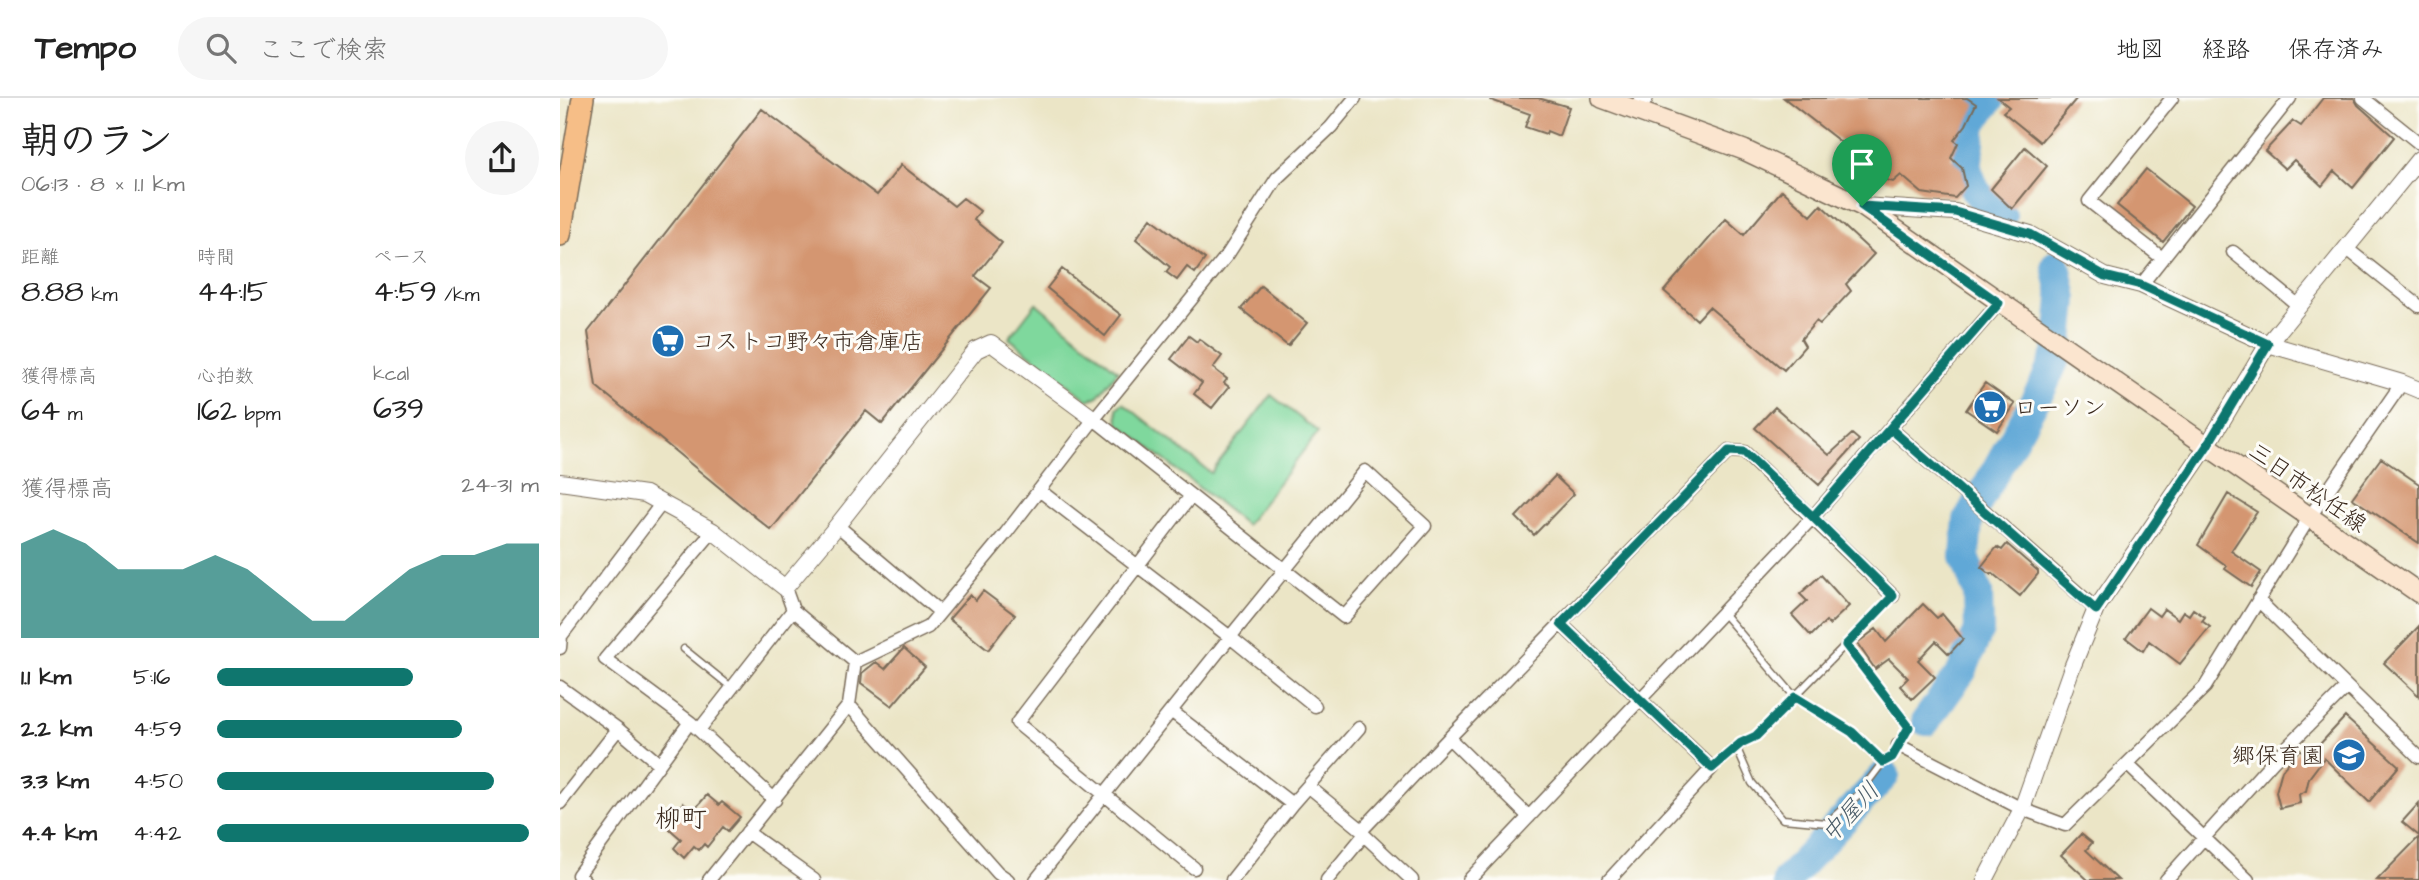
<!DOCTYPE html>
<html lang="ja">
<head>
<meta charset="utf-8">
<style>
  body { margin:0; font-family:"Architects Daughter","Klee One",sans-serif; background:#f6f6f6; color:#222; height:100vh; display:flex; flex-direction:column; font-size:26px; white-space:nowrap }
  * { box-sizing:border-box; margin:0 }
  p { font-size:23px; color:#767676 }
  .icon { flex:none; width:38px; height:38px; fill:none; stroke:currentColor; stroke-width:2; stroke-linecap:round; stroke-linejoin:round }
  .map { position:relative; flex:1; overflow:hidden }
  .details { display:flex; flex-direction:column; background:#fff; width:560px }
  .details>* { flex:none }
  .pin { position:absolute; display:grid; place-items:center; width:60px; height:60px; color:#fff; margin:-72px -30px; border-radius:50% 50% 50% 0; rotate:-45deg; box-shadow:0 0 7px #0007 }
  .pin .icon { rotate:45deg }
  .round { display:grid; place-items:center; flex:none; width:74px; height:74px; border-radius:37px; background:#f6f6f6 }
  .headline { display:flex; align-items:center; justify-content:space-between; height:119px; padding:0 21px }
  h1 { font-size:38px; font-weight:600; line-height:52px }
  .stats { display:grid; grid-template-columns:repeat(3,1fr); gap:10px; height:119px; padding:7px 21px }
  .stats div { display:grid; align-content:center }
  .stats b { font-size:30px; font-weight:600 }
  .stats small { font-size:19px; font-weight:400 }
  .stats p { font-size:19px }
  .chart { height:196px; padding:14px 21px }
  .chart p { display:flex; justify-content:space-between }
  .chart svg { width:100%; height:126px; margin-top:7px; fill:#0f766e; opacity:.7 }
  ul { padding:0 21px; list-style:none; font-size:23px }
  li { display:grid; grid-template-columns:112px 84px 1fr; align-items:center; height:52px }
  li i { height:18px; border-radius:9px; background:#0f766e }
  header { display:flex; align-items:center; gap:42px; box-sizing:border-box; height:98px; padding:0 35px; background:#fff; border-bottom:2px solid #e0e0e0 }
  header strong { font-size:33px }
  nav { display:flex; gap:38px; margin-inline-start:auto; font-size:24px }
  .search { width:490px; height:63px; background:#f6f6f6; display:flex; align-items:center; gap:18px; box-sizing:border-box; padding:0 24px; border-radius:38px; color:#767676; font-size:26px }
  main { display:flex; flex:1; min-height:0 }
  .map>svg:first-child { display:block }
</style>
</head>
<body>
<header>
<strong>Tempo</strong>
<div class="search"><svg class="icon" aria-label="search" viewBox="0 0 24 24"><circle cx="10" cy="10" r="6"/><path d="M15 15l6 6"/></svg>ここで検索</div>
<nav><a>地図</a><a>経路</a><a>保存済み</a></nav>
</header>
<main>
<section class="details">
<div class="headline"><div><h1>朝のラン</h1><p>06:13 · 8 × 1.1 km</p></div><a class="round"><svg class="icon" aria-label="share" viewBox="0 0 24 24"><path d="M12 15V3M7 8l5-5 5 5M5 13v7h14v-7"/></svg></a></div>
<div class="stats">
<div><p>距離</p><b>8.88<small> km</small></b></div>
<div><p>時間</p><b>44:15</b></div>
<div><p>ペース</p><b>4:59<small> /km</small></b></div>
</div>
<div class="stats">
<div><p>獲得標高</p><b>64<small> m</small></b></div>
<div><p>心拍数</p><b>162<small> bpm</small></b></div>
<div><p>kcal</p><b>639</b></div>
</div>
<div class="chart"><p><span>獲得標高</span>24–31 m</p>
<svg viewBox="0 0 160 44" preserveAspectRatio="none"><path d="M0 44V11L10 6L20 11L30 20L40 20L50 20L60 15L70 20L80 29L90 38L100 38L110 29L120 20L130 15L140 15L150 11L160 11V44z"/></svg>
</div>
<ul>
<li><b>1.1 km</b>5:16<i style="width:61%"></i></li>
<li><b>2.2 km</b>4:59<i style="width:76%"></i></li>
<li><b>3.3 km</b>4:50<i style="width:86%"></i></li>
<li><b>4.4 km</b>4:42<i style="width:97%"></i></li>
</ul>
</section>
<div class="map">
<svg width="1859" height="782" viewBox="0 0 1859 782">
  <rect width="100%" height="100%" fill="#fdfcf7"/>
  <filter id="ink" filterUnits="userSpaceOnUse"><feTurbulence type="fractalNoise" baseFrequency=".0143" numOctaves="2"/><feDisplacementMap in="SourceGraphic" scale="14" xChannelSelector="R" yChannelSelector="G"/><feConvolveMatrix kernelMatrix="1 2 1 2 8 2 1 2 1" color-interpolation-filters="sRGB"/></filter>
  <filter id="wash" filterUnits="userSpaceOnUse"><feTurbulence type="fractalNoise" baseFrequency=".00686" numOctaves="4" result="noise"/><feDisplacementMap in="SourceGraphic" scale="28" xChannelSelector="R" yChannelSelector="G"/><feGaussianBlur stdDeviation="1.57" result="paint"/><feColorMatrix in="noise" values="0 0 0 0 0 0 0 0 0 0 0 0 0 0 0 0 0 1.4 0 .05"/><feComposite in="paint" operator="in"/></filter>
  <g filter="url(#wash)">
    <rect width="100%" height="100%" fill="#ebe5c6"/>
    <!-- green -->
    <path fill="#7fd89d" stroke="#5d815e" stroke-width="2" d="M476,205L558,273L537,299L528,302L449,240Z
      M711,297L758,334L686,427L558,325L557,310L563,305L651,375Z"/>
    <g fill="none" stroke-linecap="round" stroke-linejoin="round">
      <!-- river -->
      <path stroke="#60a8d7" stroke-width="30" d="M1431,0L1412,25L1407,71L1415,92L1425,104L1442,118
        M1366,623L1402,573L1419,532L1418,495L1405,459L1408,422L1483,288L1498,254L1503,201L1496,167
        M1227,782L1325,677"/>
    </g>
    <g id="blocks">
      <!-- building -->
      <path fill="#d49671" d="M931,0H978L1009,9L999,38L987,33L986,36L965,29L970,16L931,2Z
        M1224,0H1407L1416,6L1406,27L1394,42L1398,45L1391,60L1402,70L1406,88L1395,100L1362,95L1341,77L1333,84L1315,79L1319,74Z
        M1438,0H1517L1480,44L1443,14L1449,9Z
        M1763,0H1794L1798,7L1834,39L1793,90L1774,73L1762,88L1734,62L1725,71L1705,53L1733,23L1741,28Z
        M202,11L317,97L341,67L394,108L403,100L420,113L414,122L442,145L415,178L431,190L322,326L306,313L211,432L36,288L28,234Z
        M1465,49L1487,68L1452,111L1431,91Z
        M1586,71L1632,108L1603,144L1557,107Z
        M1222,92L1251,118L1261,107L1314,156L1286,186L1291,193L1260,226L1256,223L1241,241L1245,248L1224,272L1149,209L1137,222L1104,193L1166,121L1184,137Z
        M591,120L645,161L635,175L627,169L617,182L606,174L610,169L576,141Z
        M502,171L561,217L545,238L487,190Z
        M701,188L747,225L728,248L681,211Z
        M629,238L637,244L639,241L662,258L653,270L667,281L664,285L669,289L652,310L634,296L642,285L611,261Z
        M1425,285L1455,306L1437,333L1406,312Z
        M1215,309L1269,357L1292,336L1299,342L1259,387L1195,330Z
        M1821,360L1859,386V445L1792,400Z
        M995,378L1014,396L974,437L956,419Z
        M1668,396L1697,414L1671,453L1701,474L1691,489L1665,471L1667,468L1638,447Z
        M1447,446L1478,473V476L1460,498L1432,475L1431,477L1421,469L1437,449L1442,452Z
        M1261,477L1289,508L1269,527L1266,523L1251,538L1232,517L1247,503L1240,496Z
        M423,493L455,517L428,552L389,521L410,497L416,502Z
        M1363,506L1377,520L1382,516L1403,541L1389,556L1376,543L1358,562L1375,579L1352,601L1340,588L1348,580L1329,561L1315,571L1297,545L1316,531L1326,544Z
        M1588,510L1599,518L1604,511L1618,521L1623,513L1629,517L1633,511L1645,519L1642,523L1650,529L1620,566L1589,543L1583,553L1566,540Z
        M1859,528V598L1824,565Z
        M344,550L365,569L332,608L301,585L302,575L316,564L325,571Z
        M1785,619L1839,668L1809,704L1764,660L1749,680L1746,693L1739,696L1740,705L1720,710L1716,694L1722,672L1740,651L1748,659Z
        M147,697L159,707L162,704L180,719L168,733L163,729L147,749L144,746L139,752L134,748L124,760L114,750L121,741L105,727L123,705L133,713Z
        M1859,705V738L1842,724Z
        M1521,736L1532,745L1526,752L1558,782H1528L1501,757Z
        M1859,739V782H1817Z"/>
    </g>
  </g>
  <g filter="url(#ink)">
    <use href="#blocks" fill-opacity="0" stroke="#796b59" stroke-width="2"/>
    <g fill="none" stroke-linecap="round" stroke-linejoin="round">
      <defs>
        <path id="service" d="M1162,514L1235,599L1292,634L1323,664L1298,697L1267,725L1223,721L1192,685L1178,653L1181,645
          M1286,547L1349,629L1332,659L1323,664
          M124,551L171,589
          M1152,670L1181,645L1196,638L1333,498"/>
        <path id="minor" d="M1803,0L1859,45
          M1786,150L1859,208
          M1673,154L1739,208
          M1602,160L1529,103L1612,0
          M1581,187L1730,0
          M534,321C617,387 701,453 784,519L865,428L805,373L670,539L755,608
          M1331,331L1536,511
          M631,398L457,625L634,770
          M278,428L380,514
          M153,433L45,561L130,624L215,702
          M225,490L233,512L295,564
          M1698,502L1859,659
          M1001,526L1152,670L1049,782
          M0,550L1,538L102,405
          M0,589L58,631L99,666
          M289,607L438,775L448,782
          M611,613L732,706L799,630
          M139,632L233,512
          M889,640L969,719
          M1338,647L1462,711L1505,727L1645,589L1749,420L1842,285
          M1568,667L1688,782
          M748,688L802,732
          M0,705L58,631
          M187,734L254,782
          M24,782L18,777L130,624
          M149,782L289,607L295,564L368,529L446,435L534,321L668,156L717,80L771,29L795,0
          M476,782L670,539L479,392
          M672,782L732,706
          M767,782L804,737
          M852,782L804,737L802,732L889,640L1169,353L1184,354L1333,498
          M909,782L1253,419L1439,205
          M1606,782L1713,663L1787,589"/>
        <path id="tertiary" d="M1076,12L1085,0
          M1302,108L1395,114L1470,136L1545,178L1581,187L1708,246L1842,285L1859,292
          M0,384L85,396L153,433L225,490L272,434L416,252L431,245L534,321
          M1425,782L1462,711L1511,572L1536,511L1647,348L1708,246L1859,61"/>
        <path id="secondary" d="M1042,0L1184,52L1302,108L1859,495"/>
        <path id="primary" d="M0,137L23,0"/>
      </defs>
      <!-- service casing -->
      <use href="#service" stroke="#796b59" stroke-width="9"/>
      <!-- minor casing -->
      <use href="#minor" stroke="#796b59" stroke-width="15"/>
      <!-- tertiary casing -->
      <use href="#tertiary" stroke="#796b59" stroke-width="18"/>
      <!-- secondary casing -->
      <use href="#secondary" stroke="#796b59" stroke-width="22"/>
      <!-- primary casing -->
      <use href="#primary" stroke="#796b59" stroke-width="24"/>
      <!-- service -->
      <use href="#service" stroke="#fff" stroke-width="6"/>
      <!-- minor -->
      <use href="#minor" stroke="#fff" stroke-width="12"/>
      <!-- tertiary -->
      <use href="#tertiary" stroke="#fff" stroke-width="16"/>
      <!-- secondary -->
      <use href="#secondary" stroke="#fbe5cf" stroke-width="19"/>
      <!-- primary -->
      <use href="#primary" stroke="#f6be87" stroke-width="21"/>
    </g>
  </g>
  <g fill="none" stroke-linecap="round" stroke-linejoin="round" filter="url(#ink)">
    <defs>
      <path id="route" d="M1302,108L1439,205L1253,419L1184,354L1169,353L1001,526L1152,670L1181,645L1196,638L1235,599L1292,634L1323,664L1332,659L1349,629L1286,547L1333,498L1253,419L1331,331L1536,512L1647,348L1708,246L1581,187L1545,178L1470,136L1395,114L1302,108"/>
    </defs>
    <!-- route casing -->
    <use href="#route" stroke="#fff" stroke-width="14"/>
    <!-- route -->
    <use href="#route" stroke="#0f766e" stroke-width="9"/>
  </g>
  <!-- icons -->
  <defs>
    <symbol id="supermarket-disc" viewBox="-11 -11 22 22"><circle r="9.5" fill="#1f6fb2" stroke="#fdfcf7"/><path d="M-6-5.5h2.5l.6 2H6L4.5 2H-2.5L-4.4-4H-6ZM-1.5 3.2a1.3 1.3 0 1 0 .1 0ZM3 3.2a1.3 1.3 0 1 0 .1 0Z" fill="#fff"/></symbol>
    <symbol id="school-disc" viewBox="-11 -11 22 22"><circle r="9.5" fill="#1f6fb2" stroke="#fdfcf7"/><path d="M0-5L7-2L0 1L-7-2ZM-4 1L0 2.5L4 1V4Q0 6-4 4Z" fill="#fff"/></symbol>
  </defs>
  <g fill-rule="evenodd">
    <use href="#supermarket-disc" x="89" y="224" width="38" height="38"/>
    <use href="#supermarket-disc" x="1411" y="290" width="38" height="38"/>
    <use href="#school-disc" x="1770" y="638" width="38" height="38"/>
  </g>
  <g text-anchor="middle" stroke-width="6" stroke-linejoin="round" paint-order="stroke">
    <!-- poi labels -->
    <g font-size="23" fill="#3b2a1e" stroke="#fdfcf7" text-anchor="start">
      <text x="132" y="251">コストコ野々市倉庫店</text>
      <text x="1454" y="317">ローソン</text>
      <text x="1764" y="665" text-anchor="end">郷保育園</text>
    </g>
    <!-- street labels -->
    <g font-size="23" fill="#3b2a1e" stroke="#fdfcf7">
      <text transform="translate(1748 389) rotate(35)" y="8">三日市松任線</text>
    </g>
    <!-- water labels -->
    <g font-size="24" font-style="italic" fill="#4a5c68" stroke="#fdfcf7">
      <text transform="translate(1290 714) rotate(-47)" y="8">中屋川</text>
    </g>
    <!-- quarter labels -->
    <g font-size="26" fill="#3b2a1e" stroke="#fdfcf7">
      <text x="121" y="729">柳町</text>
    </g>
  </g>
</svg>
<div class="pin" style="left:1302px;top:108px;background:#1e9e55"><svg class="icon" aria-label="arrive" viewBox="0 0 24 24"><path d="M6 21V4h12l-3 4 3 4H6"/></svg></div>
</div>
</main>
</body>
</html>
